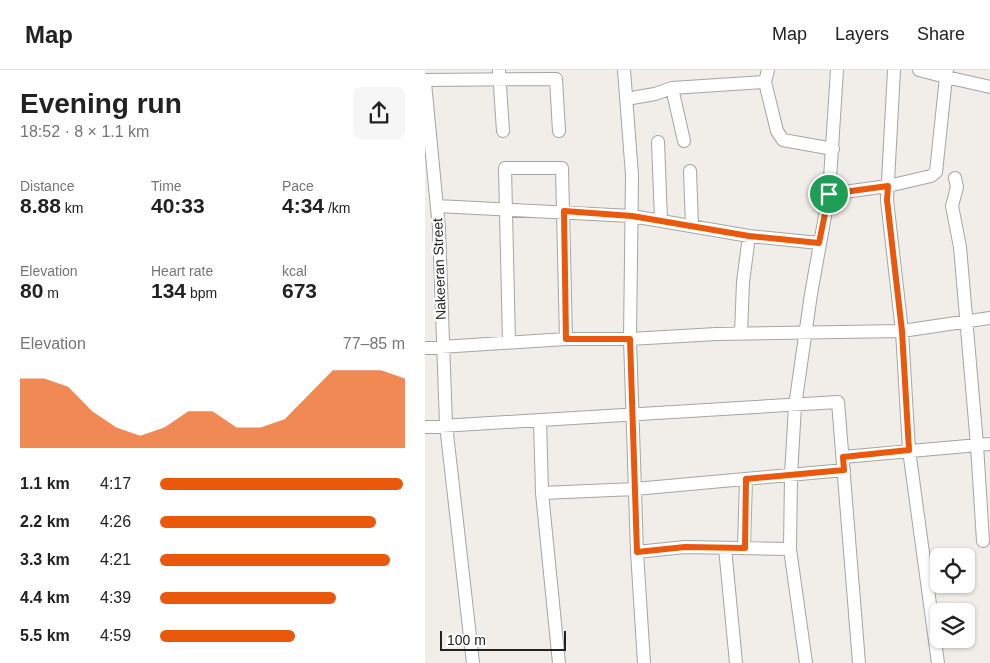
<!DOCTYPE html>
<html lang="en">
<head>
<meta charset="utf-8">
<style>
  body { margin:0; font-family:Helvetica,sans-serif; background:#f6f6f6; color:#222; height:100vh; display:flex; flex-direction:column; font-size:19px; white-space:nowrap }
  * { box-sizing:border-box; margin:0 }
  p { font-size:16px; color:#767676 }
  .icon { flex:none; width:28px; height:28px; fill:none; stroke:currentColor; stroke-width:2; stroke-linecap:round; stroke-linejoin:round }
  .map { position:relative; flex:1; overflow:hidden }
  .details { display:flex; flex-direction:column; background:#fff; width:425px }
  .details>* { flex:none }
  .tools { position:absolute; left:505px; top:478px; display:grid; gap:10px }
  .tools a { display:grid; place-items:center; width:45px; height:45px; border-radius:8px; background:#fff; box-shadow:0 1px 4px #0004; font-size:25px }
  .scale { position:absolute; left:15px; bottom:12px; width:126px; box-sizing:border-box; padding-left:5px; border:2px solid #212121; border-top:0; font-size:14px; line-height:18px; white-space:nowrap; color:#212121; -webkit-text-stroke:4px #fff; paint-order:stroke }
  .pin { position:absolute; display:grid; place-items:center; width:42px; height:42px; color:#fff; margin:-21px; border:2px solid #fff; border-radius:50%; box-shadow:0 1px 5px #0007 }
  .round { display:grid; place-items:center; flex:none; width:52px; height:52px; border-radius:8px; background:#f6f6f6 }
  .head { display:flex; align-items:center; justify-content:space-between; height:85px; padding:0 20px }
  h1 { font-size:28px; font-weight:700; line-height:38px }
  .figures { display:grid; grid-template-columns:repeat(3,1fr); gap:8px; height:85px; padding:5px 20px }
  .figures div { display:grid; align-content:center }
  .figures b { font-size:21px; font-weight:700 }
  .figures small { font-size:14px; font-weight:400 }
  .figures p { font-size:14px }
  .chart { height:140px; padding:10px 20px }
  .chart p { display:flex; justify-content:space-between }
  .chart svg { width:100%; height:90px; margin-top:5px; fill:#ea580c; opacity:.7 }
  ul { padding:0 20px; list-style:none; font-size:16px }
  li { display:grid; grid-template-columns:80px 60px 1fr; align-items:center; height:38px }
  li i { height:12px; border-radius:6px; background:#ea580c }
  header { display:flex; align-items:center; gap:30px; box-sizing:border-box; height:70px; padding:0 25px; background:#fff; border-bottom:1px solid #e0e0e0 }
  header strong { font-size:24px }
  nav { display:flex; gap:28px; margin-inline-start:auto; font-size:18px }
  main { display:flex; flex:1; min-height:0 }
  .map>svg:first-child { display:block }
</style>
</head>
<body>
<header>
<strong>Map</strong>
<nav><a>Map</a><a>Layers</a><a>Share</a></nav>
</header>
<main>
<section class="details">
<div class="head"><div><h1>Evening run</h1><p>18:52 · 8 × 1.1 km</p></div><a class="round"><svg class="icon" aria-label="share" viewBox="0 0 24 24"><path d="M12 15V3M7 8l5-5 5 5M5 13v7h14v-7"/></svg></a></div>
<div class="figures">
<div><p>Distance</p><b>8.88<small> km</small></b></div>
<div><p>Time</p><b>40:33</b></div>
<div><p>Pace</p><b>4:34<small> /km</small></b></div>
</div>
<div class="figures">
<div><p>Elevation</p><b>80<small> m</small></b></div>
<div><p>Heart rate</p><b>134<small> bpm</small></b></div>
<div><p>kcal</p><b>673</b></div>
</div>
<div class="chart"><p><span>Elevation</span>77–85 m</p>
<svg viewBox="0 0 160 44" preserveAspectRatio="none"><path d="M0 44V10L10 10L20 14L30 26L40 34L50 38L60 34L70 26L80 26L90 34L100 34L110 30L120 18L130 6L140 6L150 6L160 10V44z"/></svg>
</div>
<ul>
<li><b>1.1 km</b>4:17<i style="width:99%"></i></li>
<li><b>2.2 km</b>4:26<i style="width:88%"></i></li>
<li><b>3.3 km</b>4:21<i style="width:94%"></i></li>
<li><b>4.4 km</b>4:39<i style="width:72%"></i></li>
<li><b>5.5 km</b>4:59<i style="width:55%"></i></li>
</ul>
</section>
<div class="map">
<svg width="565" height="593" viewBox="0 0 565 593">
  <rect width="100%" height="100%" fill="#f1eee9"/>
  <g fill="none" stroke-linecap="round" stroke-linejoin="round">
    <defs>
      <path id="minor" d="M199,0L207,105L205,269L212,482L219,593
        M343,0L340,12L352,61L358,70L408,79
        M469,0L462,130L477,261L484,380L513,593
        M522,0L521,7L565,17
        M74,1L78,61
        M0,10L131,9L134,61
        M0,13L14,158L21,355L48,593
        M247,18L259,71
        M201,29L230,24L247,18L340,12
        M233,72L236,150
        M265,101L267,156
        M530,108L532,117L527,136L535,177L552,375L558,471
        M404,124L463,116L506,106L511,102L521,7L494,0
        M12,136L207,146L324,166L394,173
        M316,263L318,212L324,166
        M84,272L80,98H137L141,269
        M0,278L141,269H205L291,264L477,261L565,248
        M115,350L117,423L134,593
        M0,357L413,332L434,593
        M418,387L565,374
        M117,423L210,419L419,400
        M300,478L311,593
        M319,478L321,409
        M212,482L260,477L365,479
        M381,593L365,479L366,405L370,336L386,224L404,124L412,0"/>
    </defs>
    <!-- minor casing -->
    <use href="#minor" stroke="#a5a5a5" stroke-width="14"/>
    <!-- minor -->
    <use href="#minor" stroke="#fff" stroke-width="12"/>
  </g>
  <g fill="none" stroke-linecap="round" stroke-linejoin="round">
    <defs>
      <path id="route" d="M463,116L462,130L477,261L484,380L418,387L419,400L321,409L320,478L260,477L212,482L205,269H141L139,141L207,146L324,166L394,173L404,124Z"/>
    </defs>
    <!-- route casing -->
    <use href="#route" stroke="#fff" stroke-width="10"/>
    <!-- route -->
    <use href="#route" stroke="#ea580c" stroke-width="6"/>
  </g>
  <g text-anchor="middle" stroke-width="4.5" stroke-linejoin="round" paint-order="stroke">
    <!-- street labels -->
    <g font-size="14" fill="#212121" stroke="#fff">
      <text transform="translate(14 199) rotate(-92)" y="5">Nakeeran Street</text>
    </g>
  </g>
</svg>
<div class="tools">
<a><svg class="icon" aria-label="locate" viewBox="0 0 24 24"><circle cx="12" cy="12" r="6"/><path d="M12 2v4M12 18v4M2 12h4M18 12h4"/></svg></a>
<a><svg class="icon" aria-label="layers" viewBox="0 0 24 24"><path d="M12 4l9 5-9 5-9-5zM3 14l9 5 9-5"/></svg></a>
</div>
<div class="scale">100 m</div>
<div class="pin" style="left:404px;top:124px;background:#1e9e55"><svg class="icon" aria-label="arrive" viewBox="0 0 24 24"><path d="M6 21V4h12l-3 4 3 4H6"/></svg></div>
</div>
</main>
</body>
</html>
